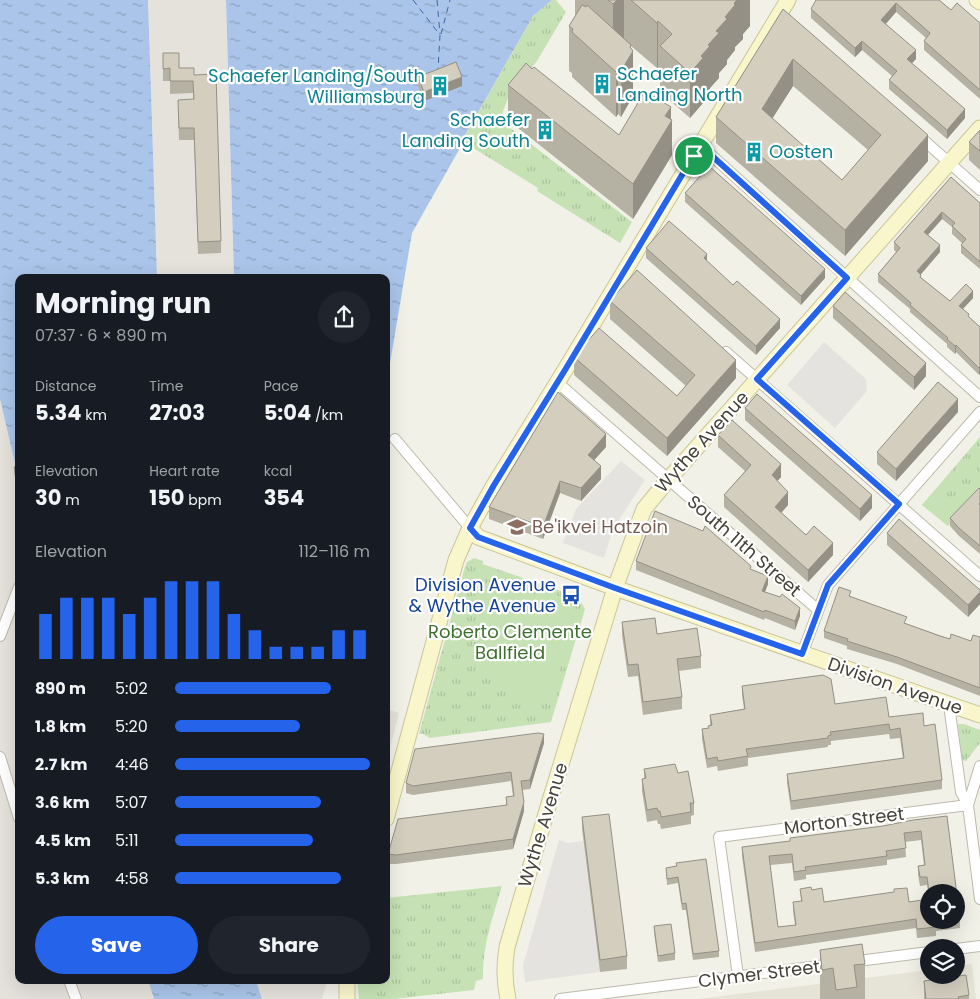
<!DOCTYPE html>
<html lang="en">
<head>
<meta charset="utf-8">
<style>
  body { margin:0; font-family:Poppins,sans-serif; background:#20242c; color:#f1f3f6; height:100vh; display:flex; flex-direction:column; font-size:19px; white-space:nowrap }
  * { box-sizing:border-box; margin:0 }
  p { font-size:16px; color:#9ea1a6 }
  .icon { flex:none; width:28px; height:28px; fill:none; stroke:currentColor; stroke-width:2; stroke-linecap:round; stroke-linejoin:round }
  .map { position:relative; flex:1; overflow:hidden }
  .panel { position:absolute; left:15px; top:274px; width:375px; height:710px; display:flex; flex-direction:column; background:#171b24; border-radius:10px; box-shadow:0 5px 20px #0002 }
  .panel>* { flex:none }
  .fabs { position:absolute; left:920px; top:884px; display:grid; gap:10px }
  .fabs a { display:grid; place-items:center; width:45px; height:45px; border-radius:50%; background:#171b24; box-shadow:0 5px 20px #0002; font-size:25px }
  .pin { position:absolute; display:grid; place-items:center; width:42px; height:42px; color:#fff; margin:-21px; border:2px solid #fff; border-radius:50%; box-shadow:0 1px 5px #0007 }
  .round { display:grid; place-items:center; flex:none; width:52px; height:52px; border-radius:26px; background:#20242c }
  .head { display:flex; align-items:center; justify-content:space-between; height:85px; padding:0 20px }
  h1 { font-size:28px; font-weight:700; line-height:38px }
  .metrics { display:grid; grid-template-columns:repeat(3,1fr); gap:8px; height:85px; padding:5px 20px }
  .metrics div { display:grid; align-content:center }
  .metrics b { font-size:21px; font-weight:700 }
  .metrics small { font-size:14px; font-weight:400 }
  .metrics p { font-size:14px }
  .chart { height:140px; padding:10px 20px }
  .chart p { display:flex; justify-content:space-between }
  .chart svg { width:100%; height:90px; margin-top:5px; stroke:#2563eb; stroke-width:6 }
  .button { display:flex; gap:10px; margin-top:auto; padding:10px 20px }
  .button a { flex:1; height:58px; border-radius:30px; background:#2563eb; color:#fff; font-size:20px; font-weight:700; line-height:58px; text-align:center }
  .button a+a { background:#20242c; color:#f1f3f6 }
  ul { padding:0 20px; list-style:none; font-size:16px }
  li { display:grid; grid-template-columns:80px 60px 1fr; align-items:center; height:38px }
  li i { height:12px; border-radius:6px; background:#2563eb }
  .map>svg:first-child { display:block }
</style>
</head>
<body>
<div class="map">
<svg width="980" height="999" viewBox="0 0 980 999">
  <defs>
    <pattern id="grass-dots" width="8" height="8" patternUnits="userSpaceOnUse" patternTransform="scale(1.25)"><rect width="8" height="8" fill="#c6e2b5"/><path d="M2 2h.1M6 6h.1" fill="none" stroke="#abc39c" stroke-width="1.8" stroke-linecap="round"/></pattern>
    <pattern id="park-tufts" width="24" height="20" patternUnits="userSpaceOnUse" patternTransform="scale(1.25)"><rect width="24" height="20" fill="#c6e2b5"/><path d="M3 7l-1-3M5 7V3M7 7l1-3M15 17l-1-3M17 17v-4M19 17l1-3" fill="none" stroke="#abc39c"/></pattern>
    <pattern id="water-ripples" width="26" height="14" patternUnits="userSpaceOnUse" patternTransform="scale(1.25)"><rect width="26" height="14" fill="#aac5e9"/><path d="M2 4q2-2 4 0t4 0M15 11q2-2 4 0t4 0" fill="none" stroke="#8ca2be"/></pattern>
  </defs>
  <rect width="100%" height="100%" fill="#f2f1e8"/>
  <!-- residential -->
  <path fill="#e6e3d7" d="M972,964L976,999H697L929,970V975H956V966Z"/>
  <!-- industrial -->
  <path fill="#e5e2dc" d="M148,0H226L234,277H157Z
    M0,399L17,472H19V980H148L154,999H0Z
    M386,709L399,713L386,764Z
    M256,980H328L322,999H262Z"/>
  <!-- grass -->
  <path fill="url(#grass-dots)" d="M474,558L483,561L429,726L422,734H419L465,567L467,562Z"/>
  <!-- park -->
  <path fill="url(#park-tufts)" d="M552,0H556L566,12L537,61L509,95L500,120L632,222L620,243L537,191L538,188L462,141L533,16Z
    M980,437V488L948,526L922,505Z
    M474,561L578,597L585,609L551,722L430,738L423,734L422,731L468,566Z
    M958,724H964L980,730V743L966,761L962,760Z
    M502,886C493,917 482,946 483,979L476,981L474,990L394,999H359L357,980H386V898Z"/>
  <!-- pitch -->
  <path fill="#c6e2b5" d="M936,489L961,511L948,526L922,505Z
    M489,582L572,604L576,613L550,704C520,695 500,688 485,659C479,649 475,637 476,626C476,611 482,597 485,584Z"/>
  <!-- parking -->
  <path fill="#e4e3df" d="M824,342L866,379L867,391L835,428L787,385Z
    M621,461L645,480L613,529L604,558L563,543L576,509Z
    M559,840L568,843L583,841L600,972L525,982L523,965Z"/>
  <!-- water -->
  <path fill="url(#water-ripples)" d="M0,0H148L157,277L19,278V472H17L0,399Z
    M226,0H552L533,16L464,137L462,140L464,141L412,233L386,387V278L234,277Z
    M148,980H256L262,999H154Z"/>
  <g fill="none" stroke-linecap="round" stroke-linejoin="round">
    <!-- ferry -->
    <path stroke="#3b67a6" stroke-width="1" stroke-dasharray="6 5" stroke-linecap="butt" d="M413,0L440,35L438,69
      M437,0L440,34
      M441,34L450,0"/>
    <defs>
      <path id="street" d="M919,136L980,190
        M700,145L980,397
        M726,352L980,576
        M557,382L818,610
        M395,439L470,528
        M0,636L19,587
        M802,654L828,585L980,412
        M949,705L961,792L968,805L980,899
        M0,757L19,818
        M968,805L980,766
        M956,949L980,946
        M850,962L929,952
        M738,976L719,837L968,805
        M69,980L76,999
        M560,999L834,964"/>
      <path id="secondary" d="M977,0L980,2
        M470,528L478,537L615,588L980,715
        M386,819L456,560L470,528L494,485L565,370L788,0
        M347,999V980
        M508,999C504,981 504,965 507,947L548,807L615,588L644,509L668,480L980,128"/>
    </defs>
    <!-- street casing -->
    <use href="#street" stroke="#bdbaab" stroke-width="12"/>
    <!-- secondary casing -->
    <use href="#secondary" stroke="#cac69a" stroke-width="17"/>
    <!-- street -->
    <use href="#street" stroke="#fff" stroke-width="10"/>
    <!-- secondary -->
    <use href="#secondary" stroke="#f9f6cb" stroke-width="15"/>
  </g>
  <!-- wall -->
  <path fill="#b5b1a3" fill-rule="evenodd" d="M575,0H750V26L743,34V39L735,47V50L727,60V64L719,73V78L710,88V92L703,99V103L690,118L660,92V69L658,67L657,68L631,46L633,96L621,117L618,114L616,117L572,77V73L569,71V26L575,16Z
    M939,0L951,10L980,23V99L924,50V41L926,38L896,12L886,24L916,59L912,63L965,118L947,139L889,89V80L892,76L862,50L855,57L811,18V9Z
    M783,9L928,161L845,256L716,143V117ZM793,86L868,150L842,180L772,118Z
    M163,53L179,68L194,75L221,241V253L198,254L194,140H179L178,112L193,99V93L170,94V81H163Z
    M418,77L462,86L424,101L418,86Z
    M508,85L619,135L671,119L672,155L633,219L508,120Z
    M980,130V170L969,160V142Z
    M951,177L980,203V269L961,253V245L963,244L952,234V227L942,219L928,235L940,252L920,274L921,278L950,301L973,298L963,309L969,317L980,327L979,375L956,352L955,354L947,347V344L910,312V309L878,282V274L896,252L894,250V242Z
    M685,193L825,278L801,305L685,202Z
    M646,248L780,328L756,355L646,258Z
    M610,301L736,378L667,456L574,375V357L677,396L686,386L610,319Z
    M833,306L926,376L914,390L833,318Z
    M745,408L872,508L860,521L745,420Z
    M958,412L896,481L877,464V452Z
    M718,435L781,477L777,481L788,505L781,513L806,535L833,555L808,582L724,507V495L745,471L718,447Z
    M606,447L594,460L601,479L581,501L560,493L543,539L489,519V507Z
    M19,466V494L14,473V467Z
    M980,489V554L959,536L950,526V518Z
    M887,533L980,590V604L968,617L887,545Z
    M636,561L768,584L765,592L800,616L795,630L765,618L764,620L636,570Z
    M851,597L907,624L950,639L971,641L980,637V696L897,664L847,649V646L824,638V631Z
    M622,622L657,634L701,656V668L679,671L682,697V709L643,715L638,676L628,677L622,635Z
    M742,686L835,704L924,726L942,780V789L791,810L787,783V774L903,759L900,738L890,739L889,734L831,741V745H828V747L748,758V766L718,771L717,766L707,768L702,739V729L708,728L710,725V715L744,709L742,695Z
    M544,743L530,789L522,790L524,811L513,849L396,864H388V854L506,805V797L513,796L511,781L413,795L406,793V783Z
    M644,769L678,773L694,803V815L691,816V824L661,829L660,824H658L657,820L647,822L642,791V779H644Z
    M947,816L960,919V928L936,931V936L917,938L916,928L755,952L742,856V847L790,841ZM921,840L924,865L918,866V875L920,886L927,885L929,898V892L956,920L909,902H824L812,890L800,889L801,901L793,902V911L795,925L778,927L770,865L792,863L794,881L806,879V875L887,865V860L906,857L905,842Z
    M582,817L627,956V969L600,972L582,829Z
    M676,866L719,951V957L693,960L686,910H682L678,883L667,885L666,868Z
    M654,926L675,953V960L658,962L654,932Z
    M820,950L865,964V999H820Z
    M924,981L969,995V999H924Z"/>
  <!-- shaded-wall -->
  <path fill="#949085" d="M617,0H624V39L613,50V4Z
    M737,0H750V26L743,34V39L735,47V50L727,60V64L719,73V78L710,88V92L703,99V103L690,118V73L701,56L725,17Z
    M896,3V12L881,29V20Z
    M658,21V67L657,68V23Z
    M862,41V50L855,57V48Z
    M631,45V54L633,51V96L621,117V71Z
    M916,50V59L907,68V59Z
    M793,59V86L762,135V109Z
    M618,69V114L616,117V72Z
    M462,77V86L424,101V92Z
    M671,107V122L672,120V155L633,219V184L665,116Z
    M965,109V118L947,139V130Z
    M928,135V161L845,256V230Z
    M942,212V219L924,239V232Z
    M940,245V252L917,279V271Z
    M707,254V264L704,258Z
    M825,269V278L801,305V296Z
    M973,291V298L959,313V306Z
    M780,319V328L756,355V346Z
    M956,345V352L955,354V346Z
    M736,360V378L667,456V438Z
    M926,363V376L914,390V377Z
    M980,366V374L979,375V368Z
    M958,399V412L896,481V469Z
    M606,434V447L588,467V455Z
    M781,464V477L772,487V475Z
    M601,466V479L581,501V488Z
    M560,481V493L543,539V527Z
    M788,492V505L775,520V507Z
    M872,495V508L860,521V509Z
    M833,543V555L808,582V570Z
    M768,576V584L762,599V591Z
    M980,592V604L968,617V605Z
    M800,608V616L795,630V621Z
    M544,734V743L530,789V780Z
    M524,802V811L513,849V839Z"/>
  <!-- building -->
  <path fill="#d3cebe" stroke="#949085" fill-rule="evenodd" d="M608,0H617L613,4Z
    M631,0H737L734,3L735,5L725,17L727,19L716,31L719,33L708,45L710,46L701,56L703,58L690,73L660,46L672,34L658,21L657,23Z
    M816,0H939L951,10L957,3L980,23V90L924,41L930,33L896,3L881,20L916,50L907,59L965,109L947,130L889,80L897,71L862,41L855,48L811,9Z
    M582,5L586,7L587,5L631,45L630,47L633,51L621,71L618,69L616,72L572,32L573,29L569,26Z
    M783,9L928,135L845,230L716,117ZM793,59L881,135L842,180L762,109Z
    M163,53H179V68H194V75L216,74L221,241L198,242L194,128H179L178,100L194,99L193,81H170V68L163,69Z
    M456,62L462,77L424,92L418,77Z
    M526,63L532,69L534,67L619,135L645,91L671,107L665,116L672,120L633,184L508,85Z
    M980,130V151L969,142Z
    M709,166L825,269L801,296L685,193Z
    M951,177L980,203V262L961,245L966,239L952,226L955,223L942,212L924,232L940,245L917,271L921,275L920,277L950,301L966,284L973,291L959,306L969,314L968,316L980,327V366L979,368L956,345L955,346L947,339L948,338L910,305L911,303L878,274L900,248L894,242Z
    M669,221L707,254L704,258L733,285L737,281L780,319L756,346L646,248Z
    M637,270L736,360L667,438L574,357L599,328L677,396L695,375L610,301Z
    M845,292L926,363L914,377L833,306Z
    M938,382L958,399L896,469L877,452Z
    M558,392L606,434L588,455L601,466L581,488L560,481L543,527L489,507Z
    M757,394L872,495L860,509L745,408Z
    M732,420L781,464L772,475L788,492L775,507L806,535L814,526L833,543L808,570L724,495L751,465L718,435Z
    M19,466V487L14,467Z
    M979,488L980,489V503L979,504L980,505V546L959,528L950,518Z
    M655,511L703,531L705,526L751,566L750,569L768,576L762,591L780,597L782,594L800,608L795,621L765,610L764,612L636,561Z
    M899,519L980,590V592L968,605L887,533Z
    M839,587L851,591L849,596L907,617L904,623L940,636L950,639L951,634L971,641L973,635L980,637V688L897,657L847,641L848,639L824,631Z
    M655,618L657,634L697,628L701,656L677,659L682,697L643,702L638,664L628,665L622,622Z
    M823,675L831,679L835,704L886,697L889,717L923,713L924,726L935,724L942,780L791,801L787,774L904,758L900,728L890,730L889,724L830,732L831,735L828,736V738L746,749L748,756L718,761L717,757L707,759L702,729L709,728L708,726L712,725L710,715L745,709L742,686Z
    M538,733L544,734L530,780L521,781L524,802L513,839L396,855L388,854L398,819L507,805L506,797L514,796L511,772L413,786L406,783L415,749Z
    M675,764L678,773L688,771L694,803H690L691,812L661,817L660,811H658L657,808L647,810L642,779L646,778L644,769Z
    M609,814L627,956L600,960L582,817Z
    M947,816L960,919L956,920V892H929L927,877H920L918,866L925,865L921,831L904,833L906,848L886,851L887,856L805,867L806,870L794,872L792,854L769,856L778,927L796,925L793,902L802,901L800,889L811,887L812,890L822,888L824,902L894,892V889L907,888L909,902L929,899V920H955L935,922L936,927L917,929L916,919L755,943L742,847L790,841V838L883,826L913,820Z
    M706,859L719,951L693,954L686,903L682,904L678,877L667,879L666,868L677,866L676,863Z
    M671,924L675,953L658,956L654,926Z
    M862,944L865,964L854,965L857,987L836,990L833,968L822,970L820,950Z
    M966,975L969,995L958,997L959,999H926L924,981Z"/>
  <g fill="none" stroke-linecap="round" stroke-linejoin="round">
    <defs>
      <path id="route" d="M700,145L847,278L757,379L899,504L828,585L802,654L615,588L478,537L470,528L494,485L565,370Z"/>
    </defs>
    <!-- route casing -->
    <use href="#route" stroke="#fff" stroke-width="10"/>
    <!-- route -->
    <use href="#route" stroke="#2563eb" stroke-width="6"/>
  </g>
  <!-- icons -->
  <defs>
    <symbol id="building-bare" viewBox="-9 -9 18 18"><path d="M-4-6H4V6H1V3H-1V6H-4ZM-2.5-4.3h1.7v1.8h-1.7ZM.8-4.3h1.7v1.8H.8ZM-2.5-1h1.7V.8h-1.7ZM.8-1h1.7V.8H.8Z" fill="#0f9aa8" stroke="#fff" stroke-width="2.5" paint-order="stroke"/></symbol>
    <symbol id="school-bare" viewBox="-9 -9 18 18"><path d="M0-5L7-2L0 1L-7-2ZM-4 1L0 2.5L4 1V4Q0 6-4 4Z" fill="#8d6e63" stroke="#fff" stroke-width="2.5" paint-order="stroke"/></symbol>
    <symbol id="bus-bare" viewBox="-9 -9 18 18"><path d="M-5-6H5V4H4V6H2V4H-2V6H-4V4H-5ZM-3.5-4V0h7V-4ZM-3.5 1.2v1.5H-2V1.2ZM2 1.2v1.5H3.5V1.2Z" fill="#1a4fb4" stroke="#fff" stroke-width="2.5" paint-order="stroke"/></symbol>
  </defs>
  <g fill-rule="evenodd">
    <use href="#building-bare" x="588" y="70" width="28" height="28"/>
    <use href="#building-bare" x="426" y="72" width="28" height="28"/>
    <use href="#building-bare" x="531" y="116" width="28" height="28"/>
    <use href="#building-bare" x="740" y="138" width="28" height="28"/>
    <use href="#school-bare" x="503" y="513" width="28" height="28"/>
    <use href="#bus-bare" x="557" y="581" width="28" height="28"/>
  </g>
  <g text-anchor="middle" stroke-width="4.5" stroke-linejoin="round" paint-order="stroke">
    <!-- culture labels -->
    <g font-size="18" fill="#0d838f" stroke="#fff" text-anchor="start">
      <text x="617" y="80">Schaefer<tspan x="617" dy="21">Landing North</tspan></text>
      <text x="425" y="82" text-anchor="end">Schaefer Landing/South<tspan x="425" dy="21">Williamsburg</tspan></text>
      <text x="530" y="126" text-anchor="end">Schaefer<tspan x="530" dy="21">Landing South</tspan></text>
      <text x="769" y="158">Oosten</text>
    </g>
    <!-- street labels -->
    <g font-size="18" fill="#454237" stroke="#fff">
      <text transform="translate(702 442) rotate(-48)" y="6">Wythe Avenue</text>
      <text transform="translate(744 546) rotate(41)" y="6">South 11th Street</text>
      <text transform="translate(895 686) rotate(19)" y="6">Division Avenue</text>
      <text transform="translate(844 821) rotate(-7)" y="6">Morton Street</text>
      <text transform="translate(543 825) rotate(-73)" y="6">Wythe Avenue</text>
      <text transform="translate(759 974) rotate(-7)" y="6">Clymer Street</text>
    </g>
    <!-- education labels -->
    <g font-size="18" fill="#785e54" stroke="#fff" text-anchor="start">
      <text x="532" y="533">Be'ikvei Hatzoin</text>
    </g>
    <!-- transit labels -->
    <g font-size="18" fill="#164399" stroke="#fff" text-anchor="end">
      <text x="556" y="591">Division Avenue<tspan x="556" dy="21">&amp; Wythe Avenue</tspan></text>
    </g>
    <!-- park labels -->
    <g font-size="18" fill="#3e7130" stroke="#fff">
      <text x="510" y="638">Roberto Clemente<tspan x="510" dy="21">Ballfield</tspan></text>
    </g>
  </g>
</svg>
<div class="fabs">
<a><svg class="icon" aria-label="locate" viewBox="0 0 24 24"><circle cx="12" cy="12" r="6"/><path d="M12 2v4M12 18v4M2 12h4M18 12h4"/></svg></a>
<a><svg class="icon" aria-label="layers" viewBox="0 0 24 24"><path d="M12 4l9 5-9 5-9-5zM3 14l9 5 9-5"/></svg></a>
</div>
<div class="pin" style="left:694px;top:156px;background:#1e9e55"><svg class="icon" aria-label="arrive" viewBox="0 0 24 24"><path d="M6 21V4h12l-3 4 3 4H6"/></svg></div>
<section class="panel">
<div class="head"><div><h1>Morning run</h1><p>07:37 · 6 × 890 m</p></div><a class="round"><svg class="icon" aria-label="share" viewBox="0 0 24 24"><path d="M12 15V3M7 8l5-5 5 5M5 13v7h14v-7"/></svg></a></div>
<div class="metrics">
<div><p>Distance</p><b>5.34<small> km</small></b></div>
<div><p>Time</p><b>27:03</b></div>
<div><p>Pace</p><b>5:04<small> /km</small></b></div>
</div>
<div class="metrics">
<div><p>Elevation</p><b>30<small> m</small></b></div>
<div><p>Heart rate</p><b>150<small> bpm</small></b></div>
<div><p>kcal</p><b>354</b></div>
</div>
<div class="chart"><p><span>Elevation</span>112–116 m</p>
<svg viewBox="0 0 160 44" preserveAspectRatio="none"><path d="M5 44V22M15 44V14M25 44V14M35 44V14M45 44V22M55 44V14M65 44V6M75 44V6M85 44V6M95 44V22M105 44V30M115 44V38M125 44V38M135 44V38M145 44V30M155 44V30"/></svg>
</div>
<ul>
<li><b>890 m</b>5:02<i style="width:80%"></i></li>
<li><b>1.8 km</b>5:20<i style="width:64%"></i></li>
<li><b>2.7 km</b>4:46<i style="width:100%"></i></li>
<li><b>3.6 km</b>5:07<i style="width:75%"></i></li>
<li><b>4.5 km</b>5:11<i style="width:71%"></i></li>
<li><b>5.3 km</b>4:58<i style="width:85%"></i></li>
</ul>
<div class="button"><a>Save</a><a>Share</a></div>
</section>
</div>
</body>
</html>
